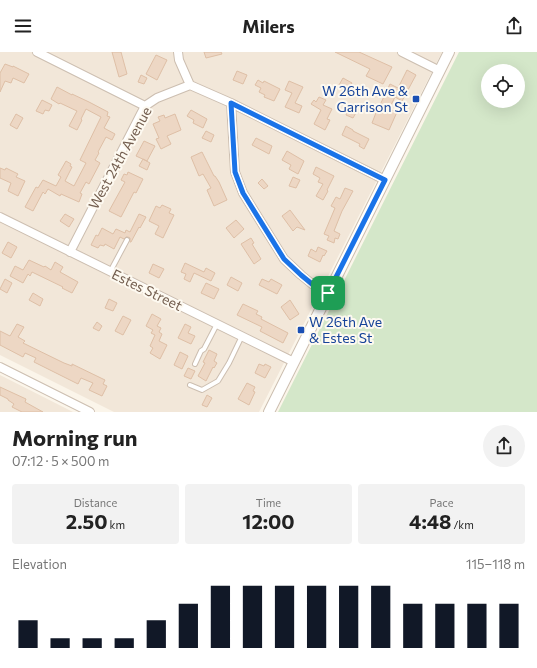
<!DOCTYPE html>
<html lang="en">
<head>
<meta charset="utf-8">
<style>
  body { margin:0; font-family:Commissioner,sans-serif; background:#f2f2f2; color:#222; height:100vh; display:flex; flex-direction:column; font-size:15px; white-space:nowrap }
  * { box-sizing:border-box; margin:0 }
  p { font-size:13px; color:#767676 }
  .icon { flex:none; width:22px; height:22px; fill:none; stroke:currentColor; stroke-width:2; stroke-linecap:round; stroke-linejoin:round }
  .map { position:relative; height:360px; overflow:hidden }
  .panel { display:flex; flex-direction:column; background:#fff; flex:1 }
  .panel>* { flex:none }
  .tools { position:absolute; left:481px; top:12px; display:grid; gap:8px }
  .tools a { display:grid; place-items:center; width:44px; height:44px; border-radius:50%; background:#fff; box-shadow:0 4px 16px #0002; font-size:20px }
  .pin { position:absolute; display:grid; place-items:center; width:34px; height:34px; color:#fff; margin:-17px; border-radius:8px; box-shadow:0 2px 6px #0006 }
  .round { display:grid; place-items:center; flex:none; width:42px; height:42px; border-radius:21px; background:#f2f2f2 }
  .headline { display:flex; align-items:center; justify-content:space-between; height:68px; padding:0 12px }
  h1 { font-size:22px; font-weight:700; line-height:30px }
  .metrics { display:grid; grid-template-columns:repeat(3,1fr); gap:6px; height:68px; padding:4px 12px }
  .metrics div { display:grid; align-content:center; border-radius:4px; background:#f2f2f2; text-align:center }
  .metrics b { font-size:20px; font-weight:700 }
  .metrics small { font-size:11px; font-weight:400 }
  .metrics p { font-size:11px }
  .chart { height:112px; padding:8px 12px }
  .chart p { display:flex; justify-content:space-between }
  .chart svg { width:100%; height:72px; margin-top:4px; stroke:#111827; stroke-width:6 }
  header { display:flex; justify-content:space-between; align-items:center; height:52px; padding:0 12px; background:#fff; font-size:18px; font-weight:700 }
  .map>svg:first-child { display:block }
</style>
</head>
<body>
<header><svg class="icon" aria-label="menu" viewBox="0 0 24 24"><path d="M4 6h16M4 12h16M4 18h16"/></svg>Milers<svg class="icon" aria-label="share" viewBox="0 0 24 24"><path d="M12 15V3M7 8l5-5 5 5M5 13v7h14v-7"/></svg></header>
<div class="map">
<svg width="537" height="360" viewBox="0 0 537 360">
  <rect width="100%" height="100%" fill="#fbf5ea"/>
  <!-- residential -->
  <path fill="#f2e7d9" d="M0,0H442L259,360H114L0,303Z
    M0,323L73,360H0Z"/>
  <!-- green -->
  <path fill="#d4e7c9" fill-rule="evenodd" d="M459,0H537V360H278ZM488,19H518V49H488Z"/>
  <!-- building -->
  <path fill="#edd7c4" stroke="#debfa6" d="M112,0H121L127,22L119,25Z
    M204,0H221L222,2L206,6Z
    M335,0H359L392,15L383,32L366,24L370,17Z
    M156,3L167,8L157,28L146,22Z
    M5,12L13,15V14L29,22L24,31L13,26L11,31L5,29L0,40V21Z
    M407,18L416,23L402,49L395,45L389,57L397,60L389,78L372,71L379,53H380L390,32L398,36Z
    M237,19L247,23L243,32L233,28Z
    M141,23L147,26L144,32L138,30Z
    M343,26L352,31L348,38L339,33Z
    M258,28L263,31L264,29L280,37L274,49L264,45L265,43L259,40L261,36L255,33Z
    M289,29L303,35L295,51L302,54L299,61L285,55L292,41L285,38Z
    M57,35L72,43V42L89,50L108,60L107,64L110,65L104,76L115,82L112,88L106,85L98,100L99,101L95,108L100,111L89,132L86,130L80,141L82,142L79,150L61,142L60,144L48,137L45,142L43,140L33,159L25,155L36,135L38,136L43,128L56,134L61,125L58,123L66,109L71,112L70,114L72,115L65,129L74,134L86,111L80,108L101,65L86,57L81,67L82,68L77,78L69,74L77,59L60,51L59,52L51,47Z
    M319,45L326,48L323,53L332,57L327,67L330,68L325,78L314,72L321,58L311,52L314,48L316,50Z
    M42,48L52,53L49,59L45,58L43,62L36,59Z
    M350,53L358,57L353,66L346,63Z
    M191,58L207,67L203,76L193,71L194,68L187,64Z
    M16,62L23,66L17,77L10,73Z
    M175,62L181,78L167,84L171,92L161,97L156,87L159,86L153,72L160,69L158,65L164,63L165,66Z
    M346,74L353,78V79L369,87L364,97L359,94L360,92L342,83Z
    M206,79L214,83L211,90L202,86Z
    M256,86L272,94L269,102L252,93Z
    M144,89L155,94L147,109L136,104Z
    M287,99L304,109L298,122L289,117L291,113L282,108Z
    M202,100L214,124H215L219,130L227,148L214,154L207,138L211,136L203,122L199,124L191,105Z
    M143,107L150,111L147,118L139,114Z
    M316,115L334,124L327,138L328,139L323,148L316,144L323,132L318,130L320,126L313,122Z
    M0,116L5,118L6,116L18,122L16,125L25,129L18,144L8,139L11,131L0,126Z
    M128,120L143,127L136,141L134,140L121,165L109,159L125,130L121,128L124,122L127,123Z
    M293,125L300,128L296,136L289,134Z
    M262,127L268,134L264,137L258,131Z
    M345,136L353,139L342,159L334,179L340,182L338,187L335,186L334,191L327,188L329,184L324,182L335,156L331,154L336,145L340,147Z
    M162,153L171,157L169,161L174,163L163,186L155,182L159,174L149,169L156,154L160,156Z
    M290,158L305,178L297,175L293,179L282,164Z
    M65,162L74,167L69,175L60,169Z
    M139,162L146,165L140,176L139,175L131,190H130V186L128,185H126L124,187L120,185L114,197L105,192L104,194L100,193L98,196L91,193L96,183L98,184L102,176L113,182L116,177L125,181L126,178L130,180Z
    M236,168L244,177L234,186L226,176Z
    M251,186L254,191L252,192L261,207L254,212L241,192Z
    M8,190L17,195L11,206L2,201Z
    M318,195L327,199L324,204L323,203L320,210L308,204L311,197L316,200Z
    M29,208L44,215L45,214L51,218L55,210L63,215L60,220L78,230L72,241L62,236L63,235L32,220L30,224L28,222L23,231L10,224L15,214L23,218Z
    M185,211L204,220L206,216L215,221L211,229L194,221L190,230L184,227L186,222L181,220Z
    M153,212L164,217L159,226L149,221Z
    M231,225L242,231L238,239L227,233Z
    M5,227L12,231L7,241L0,237Z
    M262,227L269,230L271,227L282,233L277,242L259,233Z
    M206,231L219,237L214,247L201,241Z
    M33,241L43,247L40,254L29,248Z
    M109,247L117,251L113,259L105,256Z
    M290,248L299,262L290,268L281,255Z
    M243,252L258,259L256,262L262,265L261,267L288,281L283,291L260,279L262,275L237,263Z
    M152,262L161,267L157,274L161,276L159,280L162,282L159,289L167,293L160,307L150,301L153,296L150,294L155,283L151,281L153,278L146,274Z
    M123,264L131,268L123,283L115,279Z
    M97,270L102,274L99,279L93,276Z
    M17,272L24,275L18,285L25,289L23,291L64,311L72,314V312L105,328L103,332L107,334L102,344L89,338L93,331L81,326L78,332L34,310L36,306L25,301L23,305L0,293V279L10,284Z
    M185,272L191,275L188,281L195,284L191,292L178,286Z
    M209,298L217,302L214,309L217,311L214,316L213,315L206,329L198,324L205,311L203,310Z
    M180,300L188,304L182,317L174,313Z
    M259,312L264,314L265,312L271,315L265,326L255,321Z
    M188,316L195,319L191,327L184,324Z
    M247,331L255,335L253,339L255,340L249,353L238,347Z
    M0,335L26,347L25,350L43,360H22L12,355L14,352L8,348V347L0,343Z
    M207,343L212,346L207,355L202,353Z"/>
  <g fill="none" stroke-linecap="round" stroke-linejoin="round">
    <defs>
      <path id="service" d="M110,220L127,188
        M195,312L201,299L204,297L217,272
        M190,333L202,338L218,329L229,311L242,284"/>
      <path id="minor" d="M37,0L145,54
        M178,0L179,8L190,33
        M402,0L440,19
        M190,33L231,51L385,128
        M231,51L235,120L243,141L284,207L301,223L312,232L328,241
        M0,165L294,310
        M70,200L145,54L157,46L190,33
        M0,315L90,360"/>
      <path id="tertiary" d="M269,360L449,0"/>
    </defs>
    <!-- service casing -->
    <use href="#service" stroke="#ccbeb0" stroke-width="6"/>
    <!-- minor casing -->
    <use href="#minor" stroke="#ccbeb0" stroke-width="10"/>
    <!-- tertiary casing -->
    <use href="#tertiary" stroke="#ccbeb0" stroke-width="12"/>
    <!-- service -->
    <use href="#service" stroke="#fff" stroke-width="4"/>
    <!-- minor -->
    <use href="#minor" stroke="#fff" stroke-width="8"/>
    <!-- tertiary -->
    <use href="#tertiary" stroke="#fff" stroke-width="10"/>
  </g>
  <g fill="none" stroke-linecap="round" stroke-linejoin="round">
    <defs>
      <path id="route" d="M231,51L385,128L328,241L312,232L301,223L284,207L243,141L235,120Z"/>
    </defs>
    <!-- route casing -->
    <use href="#route" stroke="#fff" stroke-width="8"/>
    <!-- route -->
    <use href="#route" stroke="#1a73e8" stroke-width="5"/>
  </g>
  <!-- markers -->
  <g fill="#1a4fb4" stroke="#fdf9f0" stroke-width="1.5">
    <rect x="412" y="43" width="8" height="8" rx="2"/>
    <rect x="297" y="274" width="8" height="8" rx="2"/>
  </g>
  <g text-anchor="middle" stroke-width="4" stroke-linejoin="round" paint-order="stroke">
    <!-- transit labels -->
    <g font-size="14" fill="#164399" stroke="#fdf9f0" text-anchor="end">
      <text x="408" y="44">W 26th Ave &amp;<tspan x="408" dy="16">Garrison St</tspan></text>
      <text x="309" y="275" text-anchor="start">W 26th Ave<tspan x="309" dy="16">&amp; Estes St</tspan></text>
    </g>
    <!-- street labels -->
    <g font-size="14" fill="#735e4f" stroke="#fdf9f0">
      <text transform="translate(120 106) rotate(-61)" y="5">West 24th Avenue</text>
      <text transform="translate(147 238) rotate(26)" y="5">Estes Street</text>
    </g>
  </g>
</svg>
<div class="tools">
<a><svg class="icon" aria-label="locate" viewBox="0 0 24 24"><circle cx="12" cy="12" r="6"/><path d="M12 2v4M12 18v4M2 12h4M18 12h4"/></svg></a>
</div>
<div class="pin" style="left:328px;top:241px;background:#1e9e55"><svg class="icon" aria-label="arrive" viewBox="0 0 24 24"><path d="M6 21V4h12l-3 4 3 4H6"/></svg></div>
</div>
<section class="panel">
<div class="headline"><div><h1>Morning run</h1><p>07:12 · 5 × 500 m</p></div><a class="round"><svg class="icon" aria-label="share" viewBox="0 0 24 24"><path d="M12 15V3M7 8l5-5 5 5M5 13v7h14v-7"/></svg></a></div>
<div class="metrics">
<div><p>Distance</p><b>2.50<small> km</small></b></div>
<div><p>Time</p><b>12:00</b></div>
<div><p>Pace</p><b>4:48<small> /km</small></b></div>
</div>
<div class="chart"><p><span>Elevation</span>115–118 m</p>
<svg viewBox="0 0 160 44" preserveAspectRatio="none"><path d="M5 44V27M15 44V38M25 44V38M35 44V38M45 44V27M55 44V17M65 44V6M75 44V6M85 44V6M95 44V6M105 44V6M115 44V6M125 44V17M135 44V17M145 44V17M155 44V17"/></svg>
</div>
</section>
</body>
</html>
